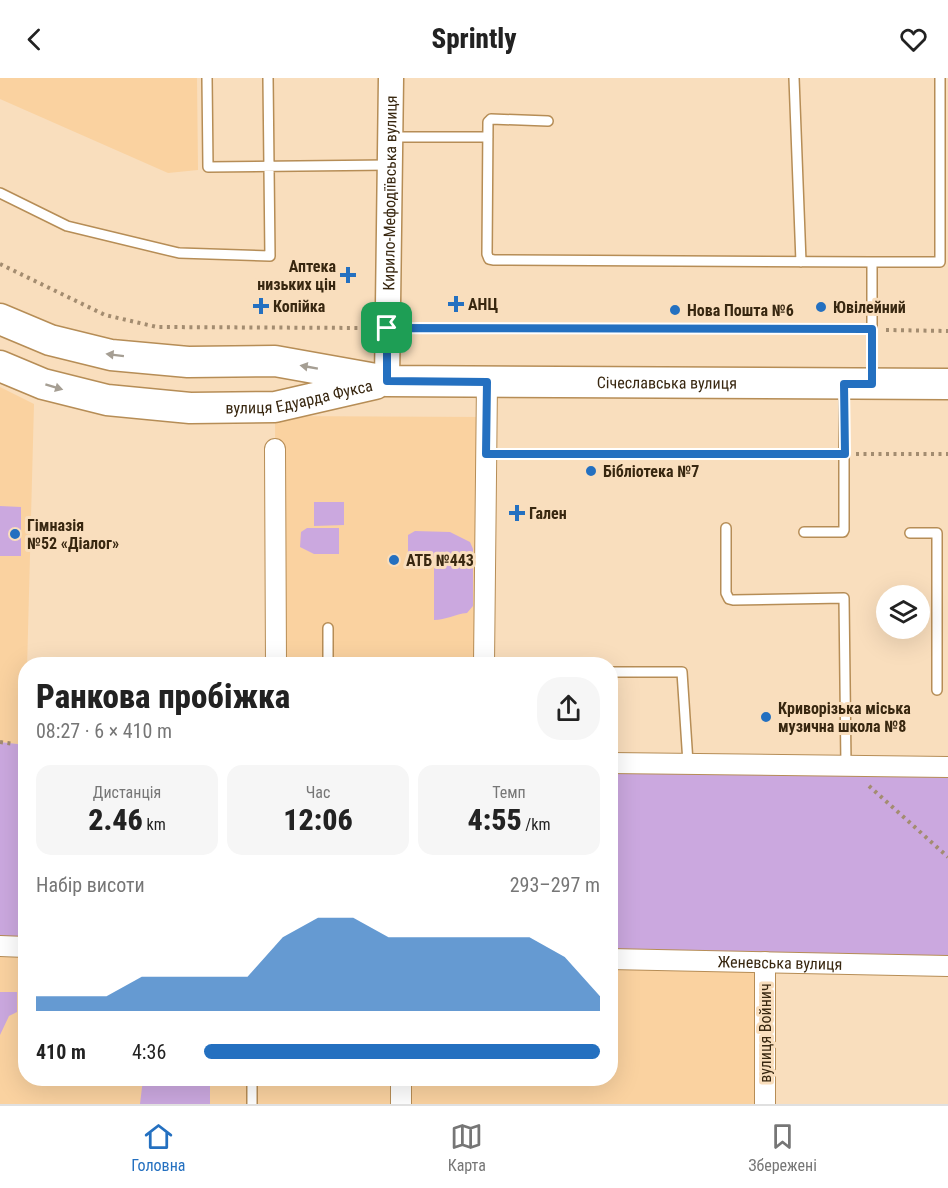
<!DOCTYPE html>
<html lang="uk">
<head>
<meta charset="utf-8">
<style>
  body { margin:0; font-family:"Roboto Condensed",sans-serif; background:#f6f6f6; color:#222; height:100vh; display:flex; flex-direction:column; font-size:22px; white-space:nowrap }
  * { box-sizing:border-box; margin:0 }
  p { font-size:20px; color:#767676 }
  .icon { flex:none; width:33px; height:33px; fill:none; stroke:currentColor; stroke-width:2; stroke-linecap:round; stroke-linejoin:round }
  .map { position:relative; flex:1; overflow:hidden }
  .side { position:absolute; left:18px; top:579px; width:600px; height:429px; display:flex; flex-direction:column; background:#fff; border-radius:24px; box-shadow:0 6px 24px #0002 }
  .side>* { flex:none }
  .buttons { position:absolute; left:876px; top:507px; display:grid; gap:12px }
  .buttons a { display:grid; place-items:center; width:54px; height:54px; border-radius:50%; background:#fff; box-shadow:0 6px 24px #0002; font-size:30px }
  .pin { position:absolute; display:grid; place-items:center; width:51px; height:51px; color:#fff; margin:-26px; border-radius:12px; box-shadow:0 3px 9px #0006 }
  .round { display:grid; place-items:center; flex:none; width:63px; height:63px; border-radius:24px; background:#f6f6f6 }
  .overview { display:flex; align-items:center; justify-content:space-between; height:102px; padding:0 18px }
  h1 { font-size:33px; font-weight:800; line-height:45px }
  .figures { display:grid; grid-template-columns:repeat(3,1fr); gap:9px; height:102px; padding:6px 18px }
  .figures div { display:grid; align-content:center; border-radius:15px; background:#f6f6f6; text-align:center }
  .figures b { font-size:30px; font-weight:800 }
  .figures small { font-size:16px; font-weight:400 }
  .figures p { font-size:16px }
  .chart { height:168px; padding:12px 18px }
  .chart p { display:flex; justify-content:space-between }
  .chart svg { width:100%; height:108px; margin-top:6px; fill:#2470c0; opacity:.7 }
  ul { padding:0 18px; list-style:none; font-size:20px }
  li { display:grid; grid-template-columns:96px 72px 1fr; align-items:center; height:45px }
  li i { height:15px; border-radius:8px; background:#2470c0 }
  header { display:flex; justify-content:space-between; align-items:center; height:78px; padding:0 18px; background:#fff; font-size:27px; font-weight:800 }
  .dock { display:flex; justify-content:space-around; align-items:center; height:84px; border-top:2px solid #e0e0e0; background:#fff; font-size:16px; color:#767676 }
  .dock a { display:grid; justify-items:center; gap:3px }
  .dock .on { color:#2470c0 }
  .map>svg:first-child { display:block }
</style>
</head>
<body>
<header><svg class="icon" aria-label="back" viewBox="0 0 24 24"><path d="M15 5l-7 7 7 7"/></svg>Sprintly<svg class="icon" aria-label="heart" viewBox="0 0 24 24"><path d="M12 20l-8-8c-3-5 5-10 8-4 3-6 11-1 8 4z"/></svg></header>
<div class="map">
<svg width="948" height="1026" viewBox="0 0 948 1026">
  <rect width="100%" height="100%" fill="#f9debd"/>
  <!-- built -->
  <path fill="#fad2a0" d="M0,0H197L198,92L168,95L0,21Z
    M0,309L34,326L25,667L0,664Z
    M275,338L487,339L484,586H276Z
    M0,868L25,869L26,1000H610L611,881L765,884V1026H0Z"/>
  <!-- green -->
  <path fill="#cba8df" d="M314,424H344V447L314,448Z
    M0,428L21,429V478H0Z
    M307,450H339V476H314L300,469L301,454Z
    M415,453L450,454L470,464L473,471V528L467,535C455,536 446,542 434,542V479H408V457Z
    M0,664L26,667L25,869L0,868Z
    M611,685L948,689V888L611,881Z
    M0,914H17V934L9,938L0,957Z
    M143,1001H210V1026H140Z"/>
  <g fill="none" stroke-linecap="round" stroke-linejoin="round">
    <defs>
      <path id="service" d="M207,0L208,89L389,87
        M794,0L801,184
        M548,43L491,41L488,44L487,176L489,181L494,182L872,184V300
        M392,59H488
        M0,115L67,148L179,175L270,178L268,0
        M872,184H940V0
        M726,450V515L729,521L733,522L844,520L846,687
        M804,454H843L844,452V308
        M910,455H937V612
        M328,550V586
        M610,594H682L688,685
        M25,667H26
        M252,1000V1026"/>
      <g id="minor">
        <path d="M275,371L276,586"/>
        <path d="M484,586L487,304"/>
        <path d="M610,685L948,689"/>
        <path d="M0,868L26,869"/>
        <path id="s1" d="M610,881L948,888"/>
        <path d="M765,884V1026"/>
        <path d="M401,1000V1026"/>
      </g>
      <g id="tertiary">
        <path id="s2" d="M387,303L391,0"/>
      </g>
      <g id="primary">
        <path id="s3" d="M0,241L50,262L111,277L188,284L275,283L387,303L948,306"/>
        <path id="s4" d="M0,288L43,306L107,322L190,330L275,329L375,306"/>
      </g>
    </defs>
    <!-- service casing -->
    <use href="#service" stroke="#b68d56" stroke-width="12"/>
    <!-- minor casing -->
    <use href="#minor" stroke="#b68d56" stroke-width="22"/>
    <!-- tertiary casing -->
    <use href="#tertiary" stroke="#b68d56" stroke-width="27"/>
    <!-- primary casing -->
    <use href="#primary" stroke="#b68d56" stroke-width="33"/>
    <!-- path -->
    <path stroke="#a38c70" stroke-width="4" stroke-dasharray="3 4.5" stroke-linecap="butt" d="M0,186L105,237L157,249L368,250
      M409,250L860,251
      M886,252L948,253
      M505,376H831
      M856,376H948
      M0,664L14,666
      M869,708L948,779"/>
    <!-- service -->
    <use href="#service" stroke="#fff" stroke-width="9"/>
    <!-- minor -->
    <use href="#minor" stroke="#fff" stroke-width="20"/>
    <!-- tertiary -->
    <use href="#tertiary" stroke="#fff" stroke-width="24"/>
    <!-- primary -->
    <use href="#primary" stroke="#fff" stroke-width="30"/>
  </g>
  <!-- one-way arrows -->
  <defs><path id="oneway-solid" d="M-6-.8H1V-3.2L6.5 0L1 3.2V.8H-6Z" transform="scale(1.5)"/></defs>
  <g fill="#a59e93">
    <use href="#oneway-solid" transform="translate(115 277) rotate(-173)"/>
    <use href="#oneway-solid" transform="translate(309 289) rotate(-170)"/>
    <use href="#oneway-solid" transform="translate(54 309) rotate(17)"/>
  </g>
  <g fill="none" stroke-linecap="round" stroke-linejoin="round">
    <defs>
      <path id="route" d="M387,250L872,251V306H844L845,376H486L487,304L387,303Z"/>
    </defs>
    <!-- route casing -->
    <use href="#route" stroke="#fff" stroke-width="12"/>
    <!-- route -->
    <use href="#route" stroke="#2470c0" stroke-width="8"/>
  </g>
  <!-- markers -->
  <g fill="#2470c0" stroke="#f9debd" stroke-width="2">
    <path d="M345 188h6v6h6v6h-6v6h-6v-6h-6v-6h6z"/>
    <path d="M453 217h6v6h6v6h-6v6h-6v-6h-6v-6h6z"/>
    <path d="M258 219h6v6h6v6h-6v6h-6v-6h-6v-6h6z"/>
    <circle cx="821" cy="229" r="6"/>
    <circle cx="675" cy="232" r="6"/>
    <circle cx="591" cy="393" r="6"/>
    <path d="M514 426h6v6h6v6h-6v6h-6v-6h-6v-6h6z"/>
    <circle cx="15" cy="456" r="6"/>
    <circle cx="394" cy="482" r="6"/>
    <circle cx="766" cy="639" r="6"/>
  </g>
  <g text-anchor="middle" stroke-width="6" stroke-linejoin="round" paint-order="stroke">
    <!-- street labels -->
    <g font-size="16" fill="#382710" stroke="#f9debd">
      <text dy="6" stroke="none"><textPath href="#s2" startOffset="188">Кирило-Мефодіївська вулиця</textPath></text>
      <text dy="6" stroke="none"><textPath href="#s3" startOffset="675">Січеславська вулиця</textPath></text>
      <text dy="6" stroke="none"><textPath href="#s4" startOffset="306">вулиця Едуарда Фукса</textPath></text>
      <text dy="6" stroke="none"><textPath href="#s1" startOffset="170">Женевська вулиця</textPath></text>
      <text transform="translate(765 955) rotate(-90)" y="6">вулиця Войнич</text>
    </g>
    <!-- poi labels -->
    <g font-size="16" font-weight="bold" fill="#382710" stroke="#f9debd" text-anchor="start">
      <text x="336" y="194" text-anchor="end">Аптека<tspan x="336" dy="18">низьких цін</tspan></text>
      <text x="468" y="232">АНЦ</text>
      <text x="273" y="234">Копійка</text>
      <text x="833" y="235">Ювілейний</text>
      <text x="687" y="238">Нова Пошта №6</text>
      <text x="603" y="399">Бібліотека №7</text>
      <text x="529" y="441">Гален</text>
      <text x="27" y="453">Гімназія<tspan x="27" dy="18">№52 «Діалог»</tspan></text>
      <text x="406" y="488">АТБ №443</text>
      <text x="778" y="636">Криворізька міська<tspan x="778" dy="18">музична школа №8</tspan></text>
    </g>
  </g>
</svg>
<div class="buttons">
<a><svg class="icon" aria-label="layers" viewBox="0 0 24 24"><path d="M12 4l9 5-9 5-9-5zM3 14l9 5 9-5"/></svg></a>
</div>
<div class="pin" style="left:387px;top:250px;background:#1e9e55"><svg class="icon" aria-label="arrive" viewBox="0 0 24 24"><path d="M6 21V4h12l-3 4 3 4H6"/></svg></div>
<section class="side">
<div class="overview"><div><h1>Ранкова пробіжка</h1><p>08:27 · 6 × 410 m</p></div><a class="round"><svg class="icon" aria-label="share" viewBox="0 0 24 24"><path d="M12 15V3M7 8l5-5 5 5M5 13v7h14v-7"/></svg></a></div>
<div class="figures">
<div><p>Дистанція</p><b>2.46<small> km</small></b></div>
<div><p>Час</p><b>12:06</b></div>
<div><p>Темп</p><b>4:55<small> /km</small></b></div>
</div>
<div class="chart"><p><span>Набір висоти</span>293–297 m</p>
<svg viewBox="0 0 160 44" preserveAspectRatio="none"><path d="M0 44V38L10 38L20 38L30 30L40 30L50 30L60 30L70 14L80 6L90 6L100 14L110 14L120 14L130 14L140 14L150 22L160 38V44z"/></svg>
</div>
<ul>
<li><b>410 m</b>4:36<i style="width:100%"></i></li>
</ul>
</section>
</div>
<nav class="dock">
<a class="on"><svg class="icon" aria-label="home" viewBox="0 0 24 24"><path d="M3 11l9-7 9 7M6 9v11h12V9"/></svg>Головна</a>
<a><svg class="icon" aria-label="map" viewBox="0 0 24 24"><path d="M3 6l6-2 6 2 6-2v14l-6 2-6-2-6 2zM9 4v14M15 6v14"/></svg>Карта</a>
<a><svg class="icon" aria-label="saved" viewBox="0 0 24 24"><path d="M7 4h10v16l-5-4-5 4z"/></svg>Збережені</a>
</nav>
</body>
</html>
